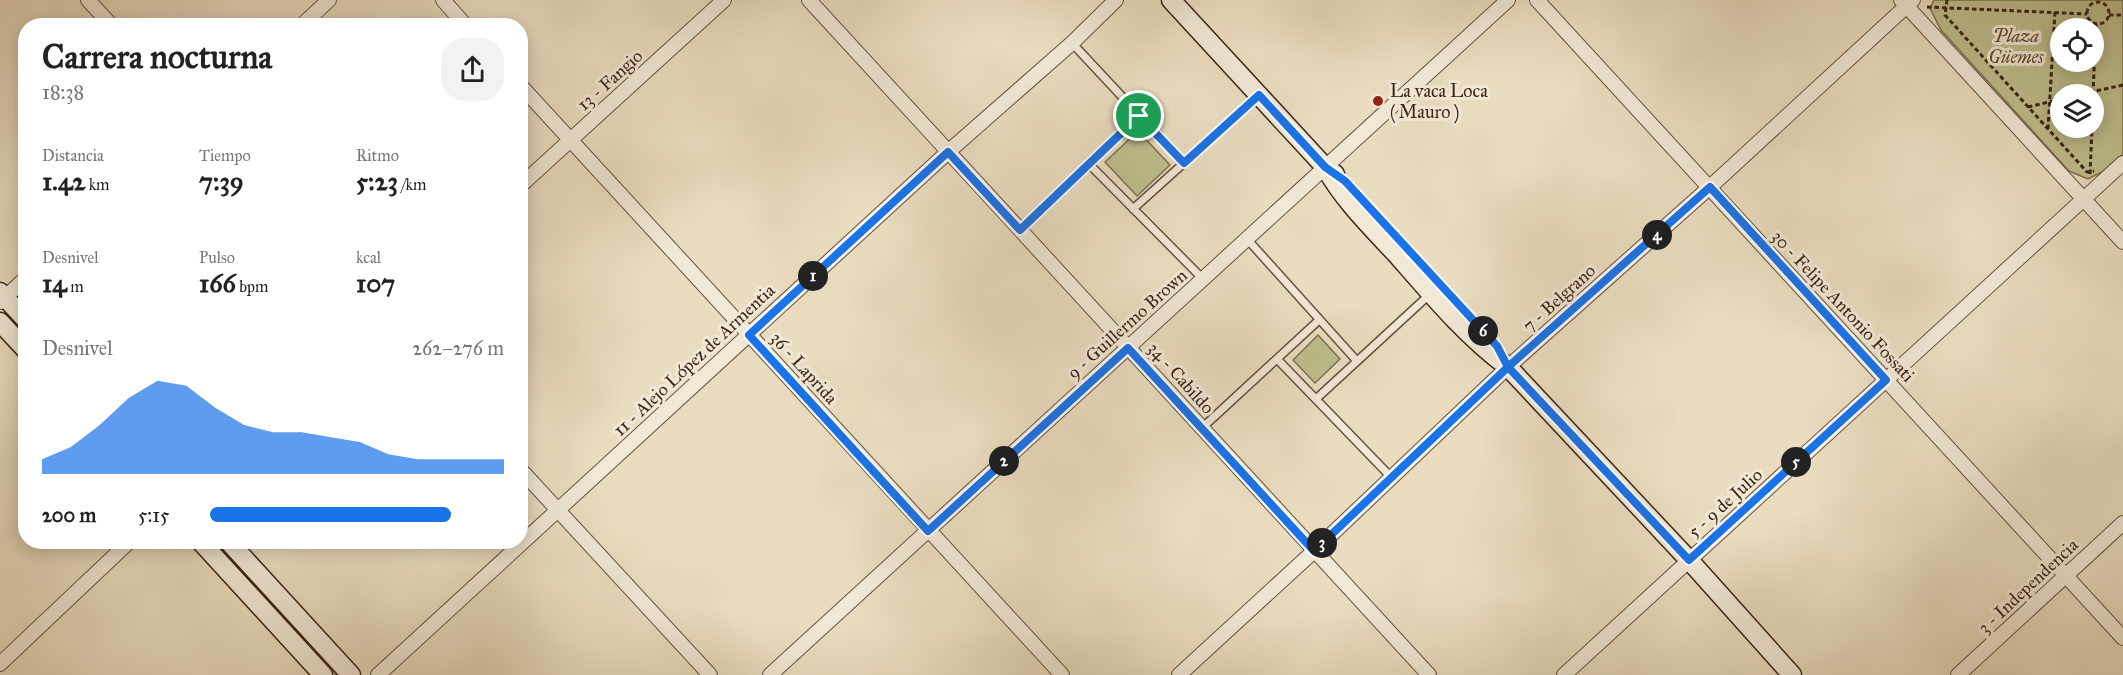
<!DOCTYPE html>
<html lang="es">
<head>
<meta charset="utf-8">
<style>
  body { margin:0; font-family:"IM FELL Great Primer",serif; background:#f2f2f2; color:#222; height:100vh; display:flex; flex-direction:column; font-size:22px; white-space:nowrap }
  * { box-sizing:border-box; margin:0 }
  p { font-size:20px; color:#767676 }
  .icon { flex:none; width:33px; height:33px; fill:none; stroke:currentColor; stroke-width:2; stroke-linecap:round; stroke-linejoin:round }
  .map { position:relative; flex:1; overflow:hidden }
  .panel { position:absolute; left:18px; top:18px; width:510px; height:531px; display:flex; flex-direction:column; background:#fff; border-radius:24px; box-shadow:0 3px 15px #0003 }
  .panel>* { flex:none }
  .controls { position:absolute; left:2050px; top:18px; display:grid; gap:12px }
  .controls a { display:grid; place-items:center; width:54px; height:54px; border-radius:50%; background:#fff; box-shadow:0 3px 15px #0003; font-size:30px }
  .pin { position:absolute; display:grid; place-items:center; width:51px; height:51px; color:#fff; margin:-26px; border:3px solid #fff; border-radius:50%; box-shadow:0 2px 6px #0007 }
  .km { position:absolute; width:30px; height:30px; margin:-15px; border-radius:50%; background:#222; color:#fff; font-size:16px; line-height:30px; text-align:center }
  .round { display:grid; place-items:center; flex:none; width:63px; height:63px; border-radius:24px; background:#f2f2f2 }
  .summary { display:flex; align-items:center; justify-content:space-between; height:102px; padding:0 24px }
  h1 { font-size:33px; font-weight:700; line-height:45px }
  .figures { display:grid; grid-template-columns:repeat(3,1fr); gap:9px; height:102px; padding:6px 24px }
  .figures div { display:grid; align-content:center }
  .figures b { font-size:26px; font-weight:700 }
  .figures small { font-size:16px; font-weight:400 }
  .figures p { font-size:16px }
  .chart { height:168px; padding:12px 24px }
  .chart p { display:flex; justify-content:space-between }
  .chart svg { width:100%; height:108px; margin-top:6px; fill:#1a73e8; opacity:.7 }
  ul { padding:0 24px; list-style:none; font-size:20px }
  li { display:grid; grid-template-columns:96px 72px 1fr; align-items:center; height:45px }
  li i { height:15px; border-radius:8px; background:#1a73e8 }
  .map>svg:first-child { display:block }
</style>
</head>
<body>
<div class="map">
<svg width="2123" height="675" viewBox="0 0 2123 675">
  <rect width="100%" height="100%" fill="#e9dcc0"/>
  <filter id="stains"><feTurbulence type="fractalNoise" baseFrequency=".00333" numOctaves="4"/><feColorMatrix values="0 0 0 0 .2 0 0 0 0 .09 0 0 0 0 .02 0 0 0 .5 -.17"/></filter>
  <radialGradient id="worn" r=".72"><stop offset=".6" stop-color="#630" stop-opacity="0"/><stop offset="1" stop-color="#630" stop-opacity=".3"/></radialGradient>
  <!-- green -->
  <path fill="#bebe8d" stroke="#7e7151" stroke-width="1.5" fill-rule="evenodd" d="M1934,0H2123V154L2104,171L2088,179L2069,171L1941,30L1930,8ZM2061,28H2094V62H2061ZM2061,94H2094V128H2061Z
    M1138,131L1170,165L1137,196L1105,162Z
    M1318,335L1340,359L1315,383L1293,360Z
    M212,542H218L342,675H336Z"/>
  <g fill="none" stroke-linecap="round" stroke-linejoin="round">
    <defs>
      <path id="lane" d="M1072,43L1184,163
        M1089,164L1203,279
        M1133,209L1257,97
        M1020,230L1139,116
        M1247,239L1356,360
        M1277,359L1391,477
        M1316,399L1429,295
        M1202,428L1319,320"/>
      <path id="street" d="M88,0L112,26
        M443,0L466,26
        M809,0L1429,675
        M1537,0L2123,638
        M1901,0L2123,242
        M301,26L329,0
        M520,85L1062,675
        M520,186L724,0
        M0,302L26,278
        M520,469L710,675
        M0,664L129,542
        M378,675L948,152L1072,43L1116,0
        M770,675L1508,0
        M1179,675L1314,551L1508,367L1710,187L1913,0
        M1564,675L2123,163
        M1958,675L2123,523"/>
      <path id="secondary" d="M1171,0L1325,167L1335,174
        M1325,167C1344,201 1372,228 1398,256C1432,295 1467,337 1508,367L1689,560L1792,675
        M0,292L26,320
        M0,322L26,350
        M201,542L323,675
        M229,542L351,675"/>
    </defs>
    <!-- lane casing -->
    <use href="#lane" stroke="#685240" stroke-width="10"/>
    <!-- street casing -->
    <use href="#street" stroke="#685240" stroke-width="16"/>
    <!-- secondary casing -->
    <use href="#secondary" stroke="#3d2415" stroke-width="21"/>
    <!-- path -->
    <path stroke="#3d2415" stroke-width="3" stroke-dasharray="4.5 3" stroke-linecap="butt" d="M1947,0L1945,15L2087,172L2094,171
      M2087 13a11 11 0 1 1 22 0a11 11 0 1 1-22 0Z
      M1927,7L2087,14
      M2109,15H2123
      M2082,94L2123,85
      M2093,94L2096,24
      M2028,107L2061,99
      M2048,129L2055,12
      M2090,174L2092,128"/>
    <!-- lane -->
    <use href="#lane" stroke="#f1e8d6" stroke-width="7"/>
    <!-- street -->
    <use href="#street" stroke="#f1e8d6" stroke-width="14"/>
    <!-- secondary -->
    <use href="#secondary" stroke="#f1e8d6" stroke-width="18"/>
  </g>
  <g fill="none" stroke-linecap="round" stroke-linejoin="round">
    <defs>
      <path id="route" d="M1139,116L1020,230L948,152L749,335L928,531L1128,348L1314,551L1508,367L1710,187L1886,380L1689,560L1508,367L1497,346L1345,181L1325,167L1259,95L1184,163L1139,116"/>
    </defs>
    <!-- route casing -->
    <use href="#route" stroke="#fff" stroke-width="12"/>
    <!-- route -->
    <use href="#route" stroke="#1a73e8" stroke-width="8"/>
  </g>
  <!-- markers -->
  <circle fill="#8f2418" stroke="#f1e8d6" stroke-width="2" cx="1378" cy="101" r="6"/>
  <g text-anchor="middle" stroke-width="6" stroke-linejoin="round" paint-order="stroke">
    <!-- park labels -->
    <g font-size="18" font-style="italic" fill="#5d4a33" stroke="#f1e8d6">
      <text x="2016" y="42">Plaza<tspan x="2016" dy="21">Güemes</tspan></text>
    </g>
    <!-- street labels -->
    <g font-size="18" fill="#3d2415" stroke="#f1e8d6">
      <text transform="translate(610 80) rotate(-42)" y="6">13 - Fangio</text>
      <text transform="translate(1559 298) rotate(-42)" y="6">7 - Belgrano</text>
      <text transform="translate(1843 306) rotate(47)" y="6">30 - Felipe Antonio Fossati</text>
      <text transform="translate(1127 324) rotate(-42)" y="6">9 - Guillermo Brown</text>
      <text transform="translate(694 360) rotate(-43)" y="6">11 - Alejo López de Armentia</text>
      <text transform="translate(804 368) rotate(48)" y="6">36 - Laprida</text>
      <text transform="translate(1181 378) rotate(48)" y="6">34 - Cabildo</text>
      <text transform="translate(1725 503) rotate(-42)" y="6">5 - 9 de Julio</text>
      <text transform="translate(2028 586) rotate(-43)" y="6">3 - Independencia</text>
    </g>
    <!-- poi labels -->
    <g font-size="18" fill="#3d2415" stroke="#f1e8d6" text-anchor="start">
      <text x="1390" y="97">La vaca Loca<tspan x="1390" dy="21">( Mauro )</tspan></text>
    </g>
  </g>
  <rect width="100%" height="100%" filter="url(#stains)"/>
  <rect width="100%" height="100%" fill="url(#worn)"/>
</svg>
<div class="controls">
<a><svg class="icon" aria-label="locate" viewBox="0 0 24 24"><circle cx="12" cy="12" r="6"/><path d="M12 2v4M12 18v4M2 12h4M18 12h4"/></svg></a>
<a><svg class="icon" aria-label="layers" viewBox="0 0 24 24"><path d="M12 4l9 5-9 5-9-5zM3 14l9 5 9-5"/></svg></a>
</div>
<div class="pin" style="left:1139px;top:116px;background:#1e9e55"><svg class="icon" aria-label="arrive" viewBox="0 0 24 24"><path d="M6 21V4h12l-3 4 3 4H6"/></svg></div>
<b class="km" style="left:813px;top:276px">1</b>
<b class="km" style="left:1004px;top:461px">2</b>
<b class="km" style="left:1322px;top:543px">3</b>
<b class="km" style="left:1657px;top:235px">4</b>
<b class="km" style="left:1796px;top:462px">5</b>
<b class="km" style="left:1483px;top:331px">6</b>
<section class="panel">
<div class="summary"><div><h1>Carrera nocturna</h1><p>18:38</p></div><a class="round"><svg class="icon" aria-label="share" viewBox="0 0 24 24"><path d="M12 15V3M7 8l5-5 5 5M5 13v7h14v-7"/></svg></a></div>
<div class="figures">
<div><p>Distancia</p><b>1.42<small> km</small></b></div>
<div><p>Tiempo</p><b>7:39</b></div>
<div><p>Ritmo</p><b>5:23<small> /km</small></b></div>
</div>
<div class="figures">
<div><p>Desnivel</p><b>14<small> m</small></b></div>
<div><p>Pulso</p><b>166<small> bpm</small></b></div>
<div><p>kcal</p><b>107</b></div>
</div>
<div class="chart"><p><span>Desnivel</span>262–276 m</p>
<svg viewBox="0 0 160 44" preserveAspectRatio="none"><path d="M0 44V38L10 33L20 24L30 13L40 6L50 8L60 17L70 24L80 27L90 27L100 29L110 31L120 36L130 38L140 38L150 38L160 38V44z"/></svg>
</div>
<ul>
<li><b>200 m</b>5:15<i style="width:82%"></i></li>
</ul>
</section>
</div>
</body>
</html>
